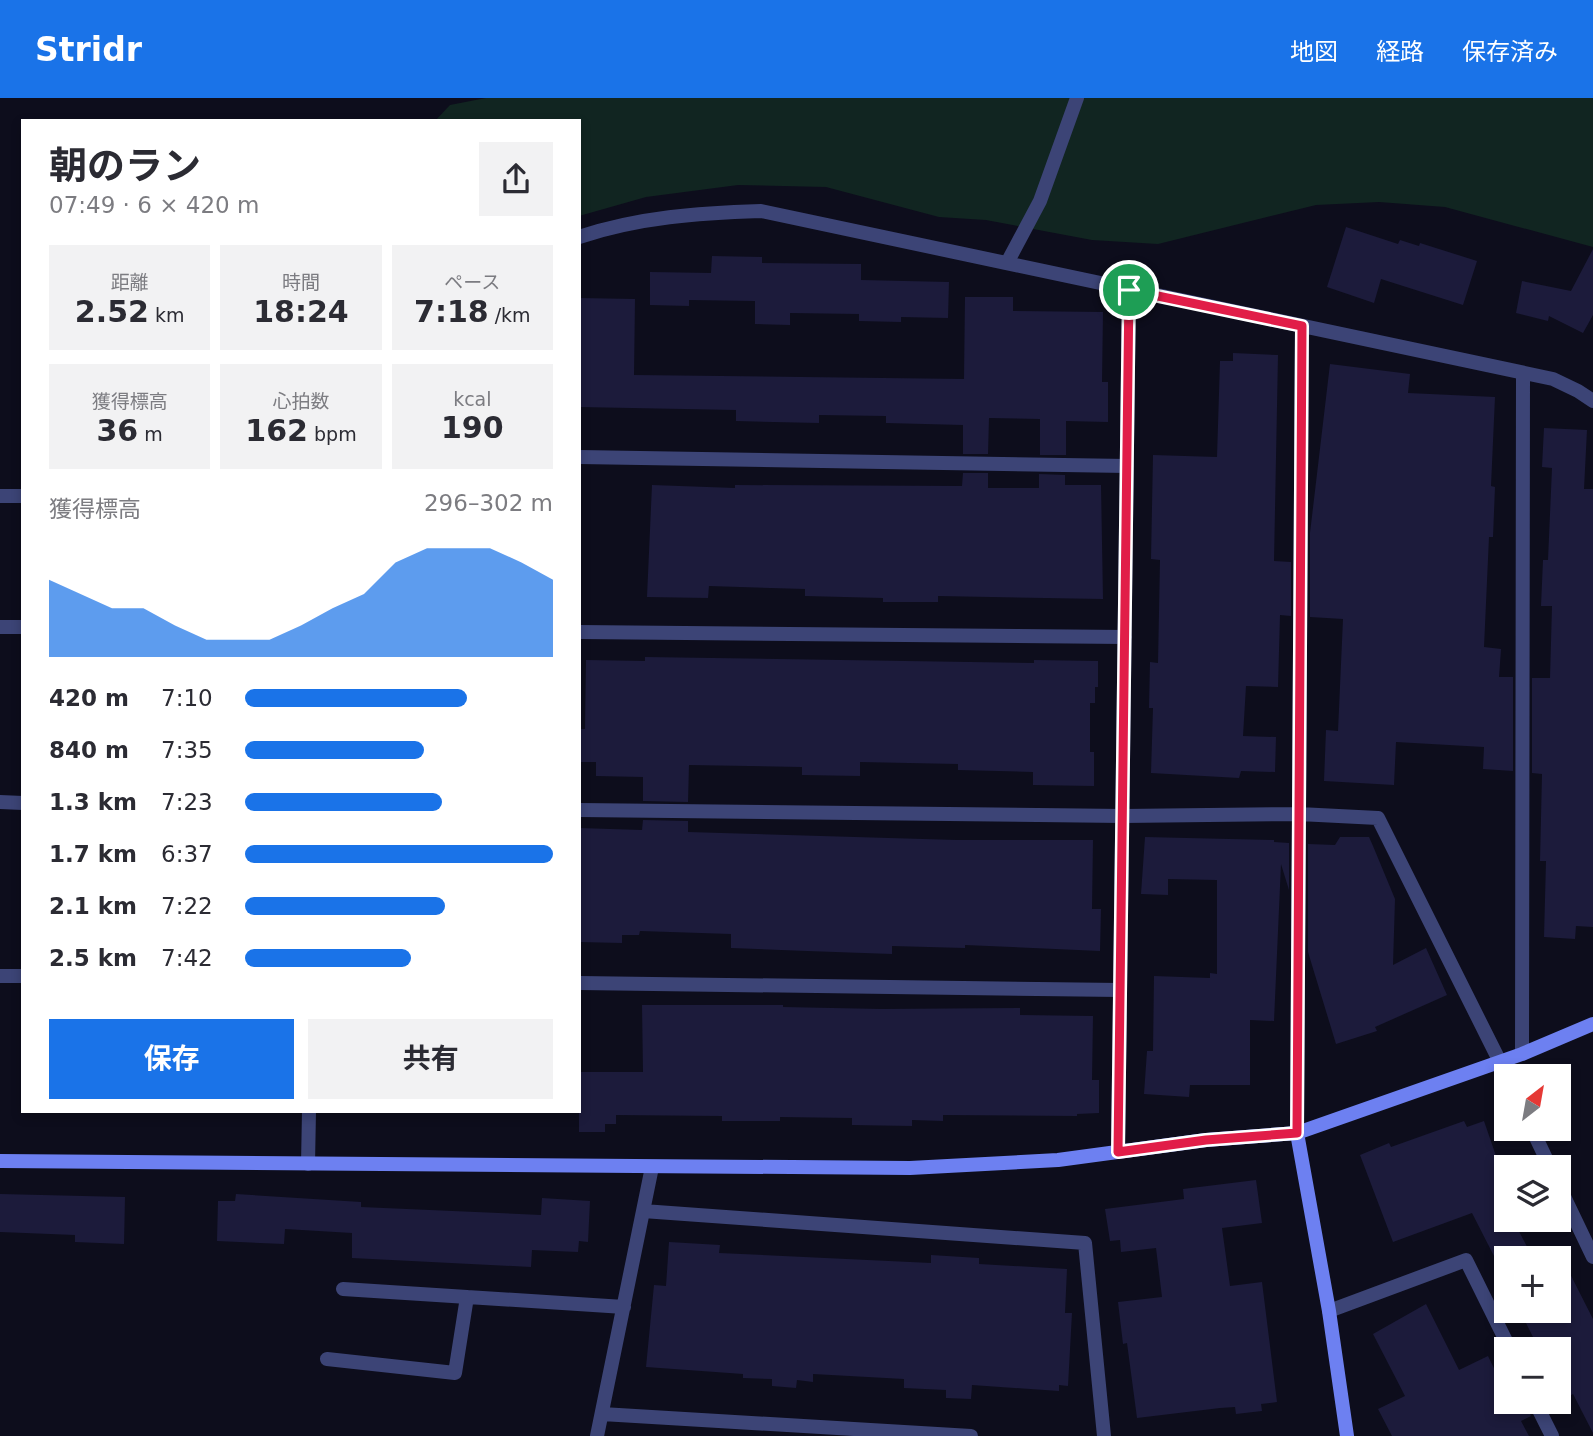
<!DOCTYPE html>
<html lang="ja">
<head>
<meta charset="utf-8">
<style>
  body { margin:0; font-family:"DejaVu Sans","Noto Sans JP",sans-serif; background:#f2f2f3; color:#2b2b33; height:100vh; display:flex; flex-direction:column; font-size:26px; white-space:nowrap }
  * { box-sizing:border-box; margin:0 }
  p { font-size:23px; color:#7c7c81 }
  .icon { flex:none; width:38px; height:38px; fill:none; stroke:currentColor; stroke-width:2; stroke-linecap:round; stroke-linejoin:round }
  .map { position:relative; flex:1; overflow:hidden }
  .sheet { position:absolute; left:21px; top:21px; width:560px; height:994px; display:flex; flex-direction:column; background:#fff; border-radius:0px; box-shadow:0 4px 10px #0003 }
  .sheet>* { flex:none }
  .needle { width:46px; rotate:31deg }
  .fabs { position:absolute; left:1494px; top:966px; display:grid; gap:14px }
  .fabs a { display:grid; place-items:center; width:77px; height:77px; border-radius:0px; background:#fff; box-shadow:0 4px 10px #0003; font-size:35px }
  .pin { position:absolute; display:grid; place-items:center; width:60px; height:60px; color:#fff; margin:-30px; border:4px solid #fff; border-radius:50%; box-shadow:0 2px 7px #0007 }
  .round { display:grid; place-items:center; flex:none; width:74px; height:74px; border-radius:0px; background:#f2f2f3 }
  .headline { display:flex; align-items:center; justify-content:space-between; height:119px; padding:0 28px }
  h1 { font-size:38px; font-weight:700; line-height:52px }
  .stats { display:grid; grid-template-columns:repeat(3,1fr); gap:10px; height:119px; padding:7px 28px }
  .stats div { display:grid; align-content:center; border-radius:0px; background:#f2f2f3; text-align:center }
  .stats b { font-size:30px; font-weight:700 }
  .stats small { font-size:19px; font-weight:400 }
  .stats p { font-size:19px }
  .chart { height:196px; padding:14px 28px }
  .chart p { display:flex; justify-content:space-between }
  .chart svg { width:100%; height:126px; margin-top:7px; fill:#1a73e8; opacity:.7 }
  .primary-button { display:flex; gap:14px; margin-top:auto; padding:14px 28px }
  .primary-button a { flex:1; height:80px; border-radius:0px; background:#1a73e8; color:#fff; font-size:28px; font-weight:700; line-height:80px; text-align:center }
  .primary-button a+a { background:#f2f2f3; color:#2b2b33 }
  ul { padding:0 28px; list-style:none; font-size:23px }
  li { display:grid; grid-template-columns:112px 84px 1fr; align-items:center; height:52px }
  li i { height:18px; border-radius:9px; background:#1a73e8 }
  header { display:flex; align-items:center; gap:42px; box-sizing:border-box; height:98px; padding:0 35px; background:#1a73e8; color:#fff }
  header strong { font-size:33px }
  nav { display:flex; gap:38px; margin-inline-start:auto; font-size:24px }
  .map>svg:first-child { display:block }
</style>
</head>
<body>
<header>
<strong>Stridr</strong>
<nav><a>地図</a><a>経路</a><a>保存済み</a></nav>
</header>
<div class="map">
<svg width="1593" height="1338" viewBox="0 0 1593 1338">
  <rect width="100%" height="100%" fill="#0d0d1c"/>
  <!-- green -->
  <path fill="#112521" d="M486,0H1593V149L1445,109L1379,104L1316,107L1158,146L1092,142L986,122L939,119L826,89L738,87L646,99L579,118V23H435L450,7Z"/>
  <!-- building -->
  <path fill="#1c1b3b" d="M1346,129L1398,146L1400,142L1419,148L1420,145L1477,163L1463,207L1381,181L1374,205L1327,189Z
    M1593,151V217L1583,235L1549,218L1548,223L1516,215L1522,183L1571,193Z
    M712,158L762,159V165L861,166V182L949,184L948,220L901,219V224L859,223V216L790,215V227L755,226V203L689,202V208L650,207V174L711,175Z
    M965,199H1013V213L1103,214L1102,284H1108V324L1066,323V357H1040V321L989,320L988,356H963V327L886,325V318L819,317V325L736,323V312L579,309V200L635,201L634,277L964,281Z
    M1233,255L1278,257L1274,463L1291,464V518L1280,517L1278,589L1246,588L1243,638L1276,639L1275,674L1241,673L1239,680L1151,675L1153,610H1149L1150,564L1158,565L1160,462L1151,461L1153,357L1217,359L1220,263H1233Z
    M1330,266L1410,276L1408,295L1495,299L1491,388L1495,389L1493,439H1489L1484,549L1501,551L1499,579H1513V673L1483,671L1484,649L1396,644L1394,687L1324,683L1326,632L1338,633L1343,521L1310,519V435Z
    M1544,330L1587,332L1584,391H1593V829L1576,828L1575,841L1544,839L1546,763H1540L1542,676L1532,675V580H1550L1552,508H1541L1543,462H1548L1552,370L1542,369Z
    M963,375H988V390H1039V376L1065,377V387H1101L1103,501L938,498V504H883V500L805,498V491L709,488L708,500L647,499L652,387L735,390V387L962,388Z
    M645,559L1034,565V562L1098,563V589H1095V605H1090V654H1094V688L1033,687V674L958,672V666L860,664V678L802,677V669L689,667L688,704L643,703V679L596,678V664H579V631H585L586,562L645,563Z
    M643,722L688,723V734L957,742H1093L1092,811H1101L1100,853L965,847V850L892,848V856L807,853L731,850V836L640,833L639,837H622V845L579,844V730L642,732Z
    M1145,739L1274,742V744L1289,745V792L1281,766L1274,923L1250,922V987H1190L1189,999L1144,996L1147,953H1153L1154,878L1210,880V875L1217,876V782L1168,781V797L1141,796Z
    M1340,739H1369L1373,748L1395,801L1393,867L1426,850L1447,897L1375,929L1377,933L1336,946L1308,854V746L1335,747Z
    M642,907H783V909L881,911L1020,910V917L1093,918L1092,982H1099V1015L1077,1016V1018L943,1017V1023L912,1022V1028L852,1027V1020L780,1019V1023H722V1018L616,1017V1026H605V1034H579V974H643Z
    M1464,1023L1467,1029L1484,1023L1507,1090V1122H1513L1533,1160H1495L1472,1115L1393,1144L1360,1057L1389,1045L1391,1049Z
    M1256,1082L1262,1125L1222,1130L1230,1188L1262,1184L1277,1304L1261,1306L1262,1313L1236,1316L1235,1309L1220,1310L1137,1320L1127,1245L1123,1246L1118,1204L1162,1199L1156,1150L1121,1154L1120,1142L1110,1143L1105,1111L1184,1101L1183,1091Z
    M0,1096L125,1099L124,1146L75,1144V1137L0,1134Z
    M236,1096L361,1104V1109L541,1117L542,1100L590,1103L588,1144L579,1143L578,1154L532,1152L531,1169L352,1160V1135L285,1131L284,1146L217,1143L218,1103H235Z
    M669,1144L720,1147L719,1155L931,1165V1157L979,1160V1166L1067,1171L1065,1215H1072L1068,1288L1059,1287V1293L972,1287L971,1301L946,1300V1292L904,1290V1281L813,1276V1284L797,1282L796,1290L772,1288V1281L743,1280V1276L646,1269L654,1187L666,1188Z
    M1559,1154L1593,1221V1335L1573,1296L1559,1304V1251H1539L1523,1219L1537,1213H1559Z
    M1426,1206L1459,1272L1488,1258L1507,1297V1304H1525L1531,1318L1521,1323L1529,1338H1392L1378,1311L1405,1298L1373,1236Z"/>
  <g fill="none" stroke-linecap="round" stroke-linejoin="round">
    <!-- street -->
    <path stroke="#3c4476" stroke-width="14" d="M579,139C639,119 699,115 761,113L1553,281L1578,293L1593,303
      M1007,165L1040,103L1077,0
      M579,359L1127,368
      M0,398H23
      M0,529H23
      M579,534L1125,539
      M0,704L23,705
      M579,712L1123,718L1299,716L1378,720L1507,978
      M0,878H23
      M579,885L1120,892
      M1522,956L1523,275
      M1532,1031L1550,1069
      M1297,1035L1302,228
      M1118,1054L1129,192
      M308,1066L309,1013
      M1559,1088L1593,1159
      M643,1113L1085,1145L1104,1338
      M343,1191L624,1209
      M1329,1213L1466,1162L1510,1251
      M327,1261L455,1275L467,1199
      M1535,1304L1552,1338
      M602,1316L971,1338
      M597,1338L652,1069"/>
    <!-- secondary -->
    <path stroke="#6d80f1" stroke-width="14" d="M1297,1035L1329,1213L1347,1338
      M0,1063L910,1070L1058,1062L1206,1042L1297,1035L1522,956L1593,926"/>
  </g>
  <g fill="none" stroke-linecap="round" stroke-linejoin="round">
    <defs>
      <path id="route" d="M1129,192L1302,228L1297,1035L1206,1042L1118,1054Z"/>
    </defs>
    <!-- route casing -->
    <use href="#route" stroke="#fff" stroke-width="14"/>
    <!-- route -->
    <use href="#route" stroke="#e11d48" stroke-width="9"/>
  </g>
</svg>
<div class="fabs">
<a><svg class="needle" viewBox="-14 -14 28 28"><path d="M0-13l5 13h-10z" fill="#e53935"/><path d="M0 13l5-13h-10z" fill="#7c7c81"/></svg></a>
<a><svg class="icon" aria-label="layers" viewBox="0 0 24 24"><path d="M12 4l9 5-9 5-9-5zM3 14l9 5 9-5"/></svg></a>
<a>+</a>
<a>−</a>
</div>
<div class="pin" style="left:1129px;top:192px;background:#1e9e55"><svg class="icon" aria-label="arrive" viewBox="0 0 24 24"><path d="M6 21V4h12l-3 4 3 4H6"/></svg></div>
<section class="sheet">
<div class="headline"><div><h1>朝のラン</h1><p>07:49 · 6 × 420 m</p></div><a class="round"><svg class="icon" aria-label="share" viewBox="0 0 24 24"><path d="M12 15V3M7 8l5-5 5 5M5 13v7h14v-7"/></svg></a></div>
<div class="stats">
<div><p>距離</p><b>2.52<small> km</small></b></div>
<div><p>時間</p><b>18:24</b></div>
<div><p>ペース</p><b>7:18<small> /km</small></b></div>
</div>
<div class="stats">
<div><p>獲得標高</p><b>36<small> m</small></b></div>
<div><p>心拍数</p><b>162<small> bpm</small></b></div>
<div><p>kcal</p><b>190</b></div>
</div>
<div class="chart"><p><span>獲得標高</span>296–302 m</p>
<svg viewBox="0 0 160 44" preserveAspectRatio="none"><path d="M0 44V17L10 22L20 27L30 27L40 33L50 38L60 38L70 38L80 33L90 27L100 22L110 11L120 6L130 6L140 6L150 11L160 17V44z"/></svg>
</div>
<ul>
<li><b>420 m</b>7:10<i style="width:72%"></i></li>
<li><b>840 m</b>7:35<i style="width:58%"></i></li>
<li><b>1.3 km</b>7:23<i style="width:64%"></i></li>
<li><b>1.7 km</b>6:37<i style="width:100%"></i></li>
<li><b>2.1 km</b>7:22<i style="width:65%"></i></li>
<li><b>2.5 km</b>7:42<i style="width:54%"></i></li>
</ul>
<div class="primary-button"><a>保存</a><a>共有</a></div>
</section>
</div>
</body>
</html>
